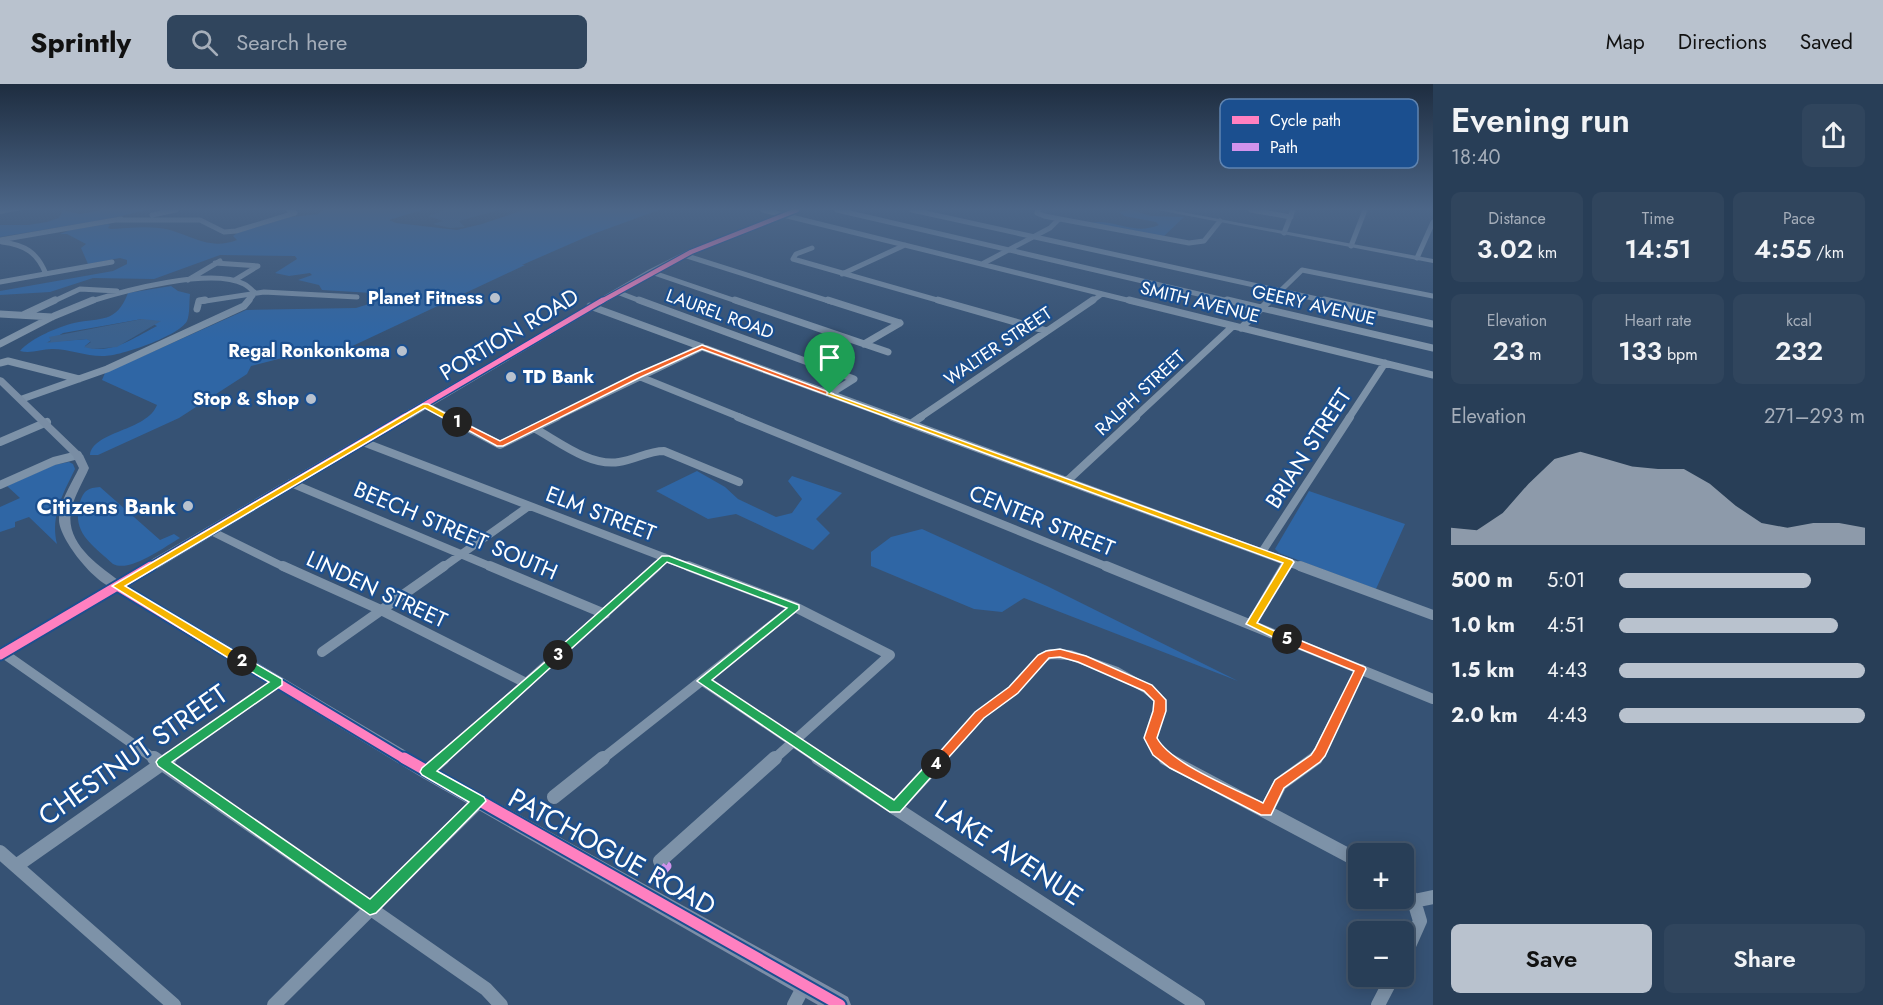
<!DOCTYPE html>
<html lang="en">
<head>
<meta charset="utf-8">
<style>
  body { margin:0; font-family:Jost,sans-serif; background:#30455d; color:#f1f3f6; height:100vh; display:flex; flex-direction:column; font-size:22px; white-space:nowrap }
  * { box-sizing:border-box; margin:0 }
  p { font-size:20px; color:#a5aeba }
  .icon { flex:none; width:33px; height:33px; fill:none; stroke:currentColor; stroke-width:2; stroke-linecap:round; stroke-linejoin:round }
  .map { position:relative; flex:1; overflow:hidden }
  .drawer { display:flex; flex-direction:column; background:#283e57; width:450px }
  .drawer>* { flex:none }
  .tools { position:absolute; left:1348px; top:759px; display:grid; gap:12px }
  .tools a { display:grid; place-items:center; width:66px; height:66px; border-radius:9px; background:#283e57; box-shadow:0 3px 15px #0003,0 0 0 2px #44576d; font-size:30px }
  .pin { position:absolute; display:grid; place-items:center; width:51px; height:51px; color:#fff; margin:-62px -26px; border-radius:50% 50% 50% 0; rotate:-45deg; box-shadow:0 0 6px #0007 }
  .pin .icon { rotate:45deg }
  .km { position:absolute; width:30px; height:30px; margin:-15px; border-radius:50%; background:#222; color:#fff; font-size:16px; line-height:30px; text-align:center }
  .round { display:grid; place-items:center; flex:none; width:63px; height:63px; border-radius:9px; background:#30455d }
  .headline { display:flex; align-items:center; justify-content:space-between; height:102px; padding:0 18px }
  h1 { font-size:33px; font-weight:600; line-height:45px }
  .figures { display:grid; grid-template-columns:repeat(3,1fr); gap:9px; height:102px; padding:6px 18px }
  .figures div { display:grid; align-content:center; border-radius:9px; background:#30455d; text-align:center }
  .figures b { font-size:26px; font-weight:600 }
  .figures small { font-size:16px; font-weight:400 }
  .figures p { font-size:16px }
  .chart { height:168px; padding:12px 18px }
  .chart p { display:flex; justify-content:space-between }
  .chart svg { width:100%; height:108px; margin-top:6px; fill:#b9c2ce; opacity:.7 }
  .button { display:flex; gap:12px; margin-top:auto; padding:12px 18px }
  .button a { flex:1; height:69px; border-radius:9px; background:#b9c2ce; color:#111; font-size:24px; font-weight:600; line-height:69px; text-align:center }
  .button a+a { background:#30455d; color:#f1f3f6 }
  ul { padding:0 18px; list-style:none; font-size:20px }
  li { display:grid; grid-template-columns:96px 72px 1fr; align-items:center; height:45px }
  li i { height:15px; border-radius:8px; background:#b9c2ce }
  header { display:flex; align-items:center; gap:36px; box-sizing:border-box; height:84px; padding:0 30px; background:#b9c2ce; color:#111 }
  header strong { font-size:28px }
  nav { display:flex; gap:33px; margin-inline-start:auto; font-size:21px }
  .search { width:420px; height:54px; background:#30455d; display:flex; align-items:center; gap:15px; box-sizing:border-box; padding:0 21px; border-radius:9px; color:#a5aeba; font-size:22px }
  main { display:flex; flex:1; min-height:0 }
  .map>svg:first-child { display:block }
</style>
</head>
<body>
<header>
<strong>Sprintly</strong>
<div class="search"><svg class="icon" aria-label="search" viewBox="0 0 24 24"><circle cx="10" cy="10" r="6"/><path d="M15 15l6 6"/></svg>Search here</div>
<nav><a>Map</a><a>Directions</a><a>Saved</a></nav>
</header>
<main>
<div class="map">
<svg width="1433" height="921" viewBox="0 0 1433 921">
  <rect width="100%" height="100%" fill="#365274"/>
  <!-- green -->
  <path fill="#2f66a5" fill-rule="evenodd" d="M63,126L80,130L101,126H146L108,135L0,153V141H28L47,138L59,134Z
    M324,126H422L389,136L396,139L457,146L482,140L523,126H659L593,150L522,181H525L344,266L332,270L290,272L251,282L247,290L179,334L98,371H90C93,347 147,347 157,321L102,296L105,289L246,226L356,224L372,219L377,212L372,209L322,206L319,201L298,196L312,191L310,189L289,192L275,189L297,175L295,172L220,171L154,195L93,194L50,208L0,211V207L113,187L127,180V176L120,174L88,180L81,164L86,160L67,150H60L70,146L108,140L110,141L108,144L111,145C127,144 143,142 159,144C187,147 206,168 237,156L233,152L239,148L291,133L318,130Z
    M1131,126L1151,132L1184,133L1164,152L1090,139C1114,134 1132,152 1159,141L1156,138L1124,132L1119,128Z
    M171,202L178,207L190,210C189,218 190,230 187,237C179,252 119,273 102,272C85,272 69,265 52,265C41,265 31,270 20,267C31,254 58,243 74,239C101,233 116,240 128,209ZM142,235L157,242C135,253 110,272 85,262L91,257L87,255L48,258L63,249Z
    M69,378L73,380L75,385C63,410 50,432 57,460L29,433L15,438V443L0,448V423L20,414L7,402L54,381Z
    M697,387L725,403L738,415L776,433L792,429L802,415L788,397L792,392L842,409L816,435L830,449L813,466L736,430L708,435L656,407Z
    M100,403L160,456L174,450L180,454C164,463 130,489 113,480C92,460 71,449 80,418C84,406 88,404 100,403Z
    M1309,407L1405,440L1376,505L1279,469L1275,465Z
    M922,445L1047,502L1238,597L1024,514L1002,528L974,525L871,482V468L891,453Z"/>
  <!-- water -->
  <path fill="#3b618d" d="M445,126H499L459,137L465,143L450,144L433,140L443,137L428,132Z
    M142,235L161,237L117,263L93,265L84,263L91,258L87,255L46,259L51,257L49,253Z"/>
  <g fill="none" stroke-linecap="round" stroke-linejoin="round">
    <!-- street-far4 -->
    <path stroke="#7d92a8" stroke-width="5" d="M763,126L1135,218
      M837,126L1233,218
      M912,126L1331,218
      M1038,126L1037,129L1044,132L1189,159L1204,157L1220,137
      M1251,126L1291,133
      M152,131L176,126
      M116,136H200L224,148L236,147L295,129L289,126
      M1284,149L1293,126
      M0,156L121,135
      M2,158C25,161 37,168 46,190
      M1351,162L1365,126
      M812,164L796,170L793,175L944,218
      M684,171L832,218
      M1417,174L1433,138
      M215,179L258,182L235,196
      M982,180L1050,144L1059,135
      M651,188L739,218
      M842,190L905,161
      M188,196L220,177
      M0,198L112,178
      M617,208L643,218
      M52,218L80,205L117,207
      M88,218C123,207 211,183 244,200C248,202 252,206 255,209L248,218
      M199,218L264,208L357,213
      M1091,218L1102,210
      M1269,218L1302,186L1433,212"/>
    <!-- street-far3 -->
    <path stroke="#7d92a8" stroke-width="7" d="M639,216L854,295L830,310
      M735,216L888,268
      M828,216L900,239
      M938,216L1047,247
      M1129,216L1433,291
      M1227,216L1433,264
      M1324,216L1433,240
      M590,222L896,334
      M197,225L199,217L205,216
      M0,230L52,233
      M23,231L55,216
      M1241,244L1270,216
      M0,260L54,232L93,216
      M864,260L900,239
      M0,279L8,277L79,295
      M638,292L742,334
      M22,315L107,285L244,222L249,216
      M425,321L450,334
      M554,334L702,263
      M919,334L1093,216
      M1134,334L1233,242
      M1349,334L1385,279"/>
    <!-- street-far2 -->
    <path stroke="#7d92a8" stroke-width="8" d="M447,333L500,361L557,333
      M738,333L1110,484
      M892,333L1304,484
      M912,339L921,333
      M534,344C558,357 590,383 619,378C635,376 648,367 664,367L739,398
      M0,358L47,338
      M363,358L692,484
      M1067,397L1136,333
      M291,399L494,484
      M0,401L54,377L78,371
      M211,447L286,484
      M1262,468L1350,333
      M442,484L529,422
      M655,484L666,474
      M1285,484L1288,478"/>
    <!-- street-far1 -->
    <path stroke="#7d92a8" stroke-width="10" d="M283,482L381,526L526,599
      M490,482L605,530
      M688,482L795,523L890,571L773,676
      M1106,482L1433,615
      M1300,482L1433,531
      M1251,540L1285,482
      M322,568L444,482
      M3,569L156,676
      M703,597L820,676
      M168,676L278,598
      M441,676L657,482
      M601,676L795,523
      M939,676L980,631L1014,606L1042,574L1050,570L1070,571L1117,588L1147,605L1157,613L1161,622L1152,654L1158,666L1168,676
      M1314,676L1361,585"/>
    <!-- street -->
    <path stroke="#7d92a8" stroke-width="14" d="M154,674L486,905L501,921
      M818,674L1198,921
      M1165,674L1359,777
      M427,688L443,674
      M554,713L603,674
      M895,724L941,674
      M1266,727L1280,700L1316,674
      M0,768L174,921
      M660,777L775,674
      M16,782L170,674
      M1404,805L1414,817L1420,837L1404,873
      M1414,817L1433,813
      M274,921L479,717
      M794,921L804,902
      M1378,921L1393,892"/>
    <!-- secondary -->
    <path fill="#798da4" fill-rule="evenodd" d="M0,126H21L0,130Z
      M1158,126H1171L1433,175V179Z
      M0,293L3,294L83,371L89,384C83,398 74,412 71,427C65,460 99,482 122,499L123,502L122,505C102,510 59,456 59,436C59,418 71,401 79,384L73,372L0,301Z"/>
    <!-- primary -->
    <path fill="#7d8ea7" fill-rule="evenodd" d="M791,126H800L694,170L654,190L128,502L433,683L848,913L851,921H818L421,693L117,508L0,576V564L648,186L688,166Z"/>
    <!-- quiet -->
    <path stroke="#d193ec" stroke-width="9" stroke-dasharray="18 9" stroke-linecap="butt" d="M656,795L667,782L660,777"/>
    <defs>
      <path id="cycleway-far4" d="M600,218L691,168L797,126"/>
      <path id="cycleway-far3" d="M402,334L603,216"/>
      <path id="cycleway-far2" d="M148,484L405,333"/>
      <path id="cycleway-far1" d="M117,502L406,676
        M0,571L151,482"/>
      <path id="cycleway" d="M404,674L840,921"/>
    </defs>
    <!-- cycleway-far4 casing -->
    <use href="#cycleway-far4" stroke="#1b4f8f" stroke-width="7"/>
    <!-- cycleway-far3 casing -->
    <use href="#cycleway-far3" stroke="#1b4f8f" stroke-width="8"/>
    <!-- cycleway-far2 casing -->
    <use href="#cycleway-far2" stroke="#1b4f8f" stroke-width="10"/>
    <!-- cycleway-far1 casing -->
    <use href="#cycleway-far1" stroke="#1b4f8f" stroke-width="13"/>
    <!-- cycleway casing -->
    <use href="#cycleway" stroke="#1b4f8f" stroke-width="15"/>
    <!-- cycleway-far4 -->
    <use href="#cycleway-far4" stroke="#ff80c0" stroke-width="4.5"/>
    <!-- cycleway-far3 -->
    <use href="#cycleway-far3" stroke="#ff80c0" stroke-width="5"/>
    <!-- cycleway-far2 -->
    <use href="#cycleway-far2" stroke="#ff80c0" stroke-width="7"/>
    <!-- cycleway-far1 -->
    <use href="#cycleway-far1" stroke="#ff80c0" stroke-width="9"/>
    <!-- cycleway -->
    <use href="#cycleway" stroke="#ff80c0" stroke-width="11"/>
  </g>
  <!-- sky -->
  <linearGradient id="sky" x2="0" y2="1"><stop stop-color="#1e2d40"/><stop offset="0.49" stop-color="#4c6688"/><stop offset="1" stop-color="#4c6688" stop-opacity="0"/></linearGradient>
  <rect width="1433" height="255" fill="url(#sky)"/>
  <!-- split-1 -->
  <path fill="#f0652b" stroke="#fff" stroke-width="1.5" d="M702,261L834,310L827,311L702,265L641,293L503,362H497L453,338L460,337L500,357L635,290Z"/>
  <!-- split-2 -->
  <path fill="#f5b400" stroke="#fff" stroke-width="1.5" d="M423,320H428L461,338L454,340L425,324L125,502L246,574V580H238L112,502Z"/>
  <!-- split-3 -->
  <path fill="#22a559" stroke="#fff" stroke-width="1.5" d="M558,567L564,571L562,573L437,687L484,713L486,717L376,829L370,831L158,682L156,678L158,675L269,598L238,580V574H246L282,595V601L172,678L370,815L469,718L422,691L420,688L422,684Z"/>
  <!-- split-4 -->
  <path fill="#22a559" stroke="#fff" stroke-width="1.5" d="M662,472H669L799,521V525L712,596L894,716L931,676H940L942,680L940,683L900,728H890L697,597L787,524L667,478L562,573H554V568Z"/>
  <!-- split-5 -->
  <path fill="#f0652b" stroke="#fff" stroke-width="1.5" d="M1287,551L1365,583L1366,585L1325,672L1320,678L1284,704L1271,731H1261L1170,684L1153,671L1144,654L1153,627L1154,617L1144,607L1078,578L1060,573L1049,574L1018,609L984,634L940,683L936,685L929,680L975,628L1009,603L1038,571L1046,567L1060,565L1086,572L1152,601L1166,616V627L1157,654C1171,680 1235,705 1263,719L1275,696L1311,671L1315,665L1354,587L1283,558L1281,555Z"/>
  <!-- split-6 -->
  <path fill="#f5b400" stroke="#fff" stroke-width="1.5" d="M827,308L1292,476L1294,478L1257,539L1292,555L1291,558H1283L1246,540L1283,479L827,311Z"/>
  <!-- markers -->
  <g fill="#b9c2ce" stroke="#1b4f8f" stroke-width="2">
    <circle cx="495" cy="214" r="6"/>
    <circle cx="402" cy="267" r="6"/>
    <circle cx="511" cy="293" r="6"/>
    <circle cx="311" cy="315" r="6"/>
    <circle cx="188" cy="422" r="6"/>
  </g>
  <g text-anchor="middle" stroke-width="4.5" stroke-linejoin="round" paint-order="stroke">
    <!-- far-poi labels -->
    <g font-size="18" font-weight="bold" fill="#fff" stroke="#1b4f8f" text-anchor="end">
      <text x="483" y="220">Planet Fitness</text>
      <text x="390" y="273">Regal Ronkonkoma</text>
      <text x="523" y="299" text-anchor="start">TD Bank</text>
      <text x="299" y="321">Stop &amp; Shop</text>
    </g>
    <!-- far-street labels -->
    <g font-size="18" fill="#fff" stroke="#1b4f8f">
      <text transform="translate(1200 218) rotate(14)" y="6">SMITH AVENUE</text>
      <text transform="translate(1314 221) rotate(13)" y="6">GEERY AVENUE</text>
      <text transform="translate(720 230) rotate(20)" y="6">LAUREL ROAD</text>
      <text transform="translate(998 262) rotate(-34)" y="6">WALTER STREET</text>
      <text transform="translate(1140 309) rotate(-43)" y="6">RALPH STREET</text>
    </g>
    <!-- street labels -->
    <g font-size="22" fill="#fff" stroke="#1b4f8f">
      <text transform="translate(509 250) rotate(-31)" y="8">PORTION ROAD</text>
      <text transform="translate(1308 364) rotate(-57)" y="8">BRIAN STREET</text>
      <text transform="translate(601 429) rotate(21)" y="8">ELM STREET</text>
      <text transform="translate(1042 436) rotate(22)" y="8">CENTER STREET</text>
      <text transform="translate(456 446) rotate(23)" y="8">BEECH STREET SOUTH</text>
      <text transform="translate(377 505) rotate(25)" y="8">LINDEN STREET</text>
    </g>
    <!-- poi labels -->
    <g font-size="22" font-weight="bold" fill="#fff" stroke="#1b4f8f" text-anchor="end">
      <text x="176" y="430">Citizens Bank</text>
    </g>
    <!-- near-street labels -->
    <g font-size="27" fill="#fff" stroke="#1b4f8f">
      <text transform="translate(133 671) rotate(-35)" y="9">CHESTNUT STREET</text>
      <text transform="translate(612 768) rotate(29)" y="9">PATCHOGUE ROAD</text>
      <text transform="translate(1009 769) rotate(33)" y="9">LAKE AVENUE</text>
    </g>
  </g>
  <!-- legend -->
  <rect x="1220" y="15" width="198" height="69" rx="9" fill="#1b4f8f" stroke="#5f84b1" stroke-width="1.5"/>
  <rect x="1232" y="32" width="27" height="8" fill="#ff80c0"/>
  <rect x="1232" y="59" width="27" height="8" fill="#d193ec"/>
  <g font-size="16" fill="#fff">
    <text x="1270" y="42">Cycle path</text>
    <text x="1270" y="69">Path</text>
  </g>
</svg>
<div class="tools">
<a>+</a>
<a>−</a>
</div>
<div class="pin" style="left:830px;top:310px;background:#1e9e55"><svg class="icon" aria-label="arrive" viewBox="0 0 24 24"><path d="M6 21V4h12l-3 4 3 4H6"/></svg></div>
<b class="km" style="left:457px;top:338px">1</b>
<b class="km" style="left:242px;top:577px">2</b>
<b class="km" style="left:558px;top:571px">3</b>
<b class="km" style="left:936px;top:680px">4</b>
<b class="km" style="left:1287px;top:555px">5</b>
</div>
<section class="drawer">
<div class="headline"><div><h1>Evening run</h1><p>18:40</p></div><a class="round"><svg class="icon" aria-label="share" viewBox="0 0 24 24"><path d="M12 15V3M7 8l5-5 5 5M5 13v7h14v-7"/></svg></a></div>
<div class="figures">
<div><p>Distance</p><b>3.02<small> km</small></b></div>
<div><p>Time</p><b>14:51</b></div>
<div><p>Pace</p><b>4:55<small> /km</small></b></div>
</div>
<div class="figures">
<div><p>Elevation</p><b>23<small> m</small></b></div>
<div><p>Heart rate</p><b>133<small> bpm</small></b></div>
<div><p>kcal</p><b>232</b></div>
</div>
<div class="chart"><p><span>Elevation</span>271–293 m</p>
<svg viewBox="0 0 160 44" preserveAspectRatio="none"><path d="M0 44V37L10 38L20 31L30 19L40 9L50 6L60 9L70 12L80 13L90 13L100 19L110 28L120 35L130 37L140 35L150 35L160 37V44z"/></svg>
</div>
<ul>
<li><b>500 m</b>5:01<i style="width:78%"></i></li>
<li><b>1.0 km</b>4:51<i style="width:89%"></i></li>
<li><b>1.5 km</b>4:43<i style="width:100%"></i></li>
<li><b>2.0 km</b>4:43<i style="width:100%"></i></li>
</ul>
<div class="button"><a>Save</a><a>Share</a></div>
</section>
</main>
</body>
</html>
